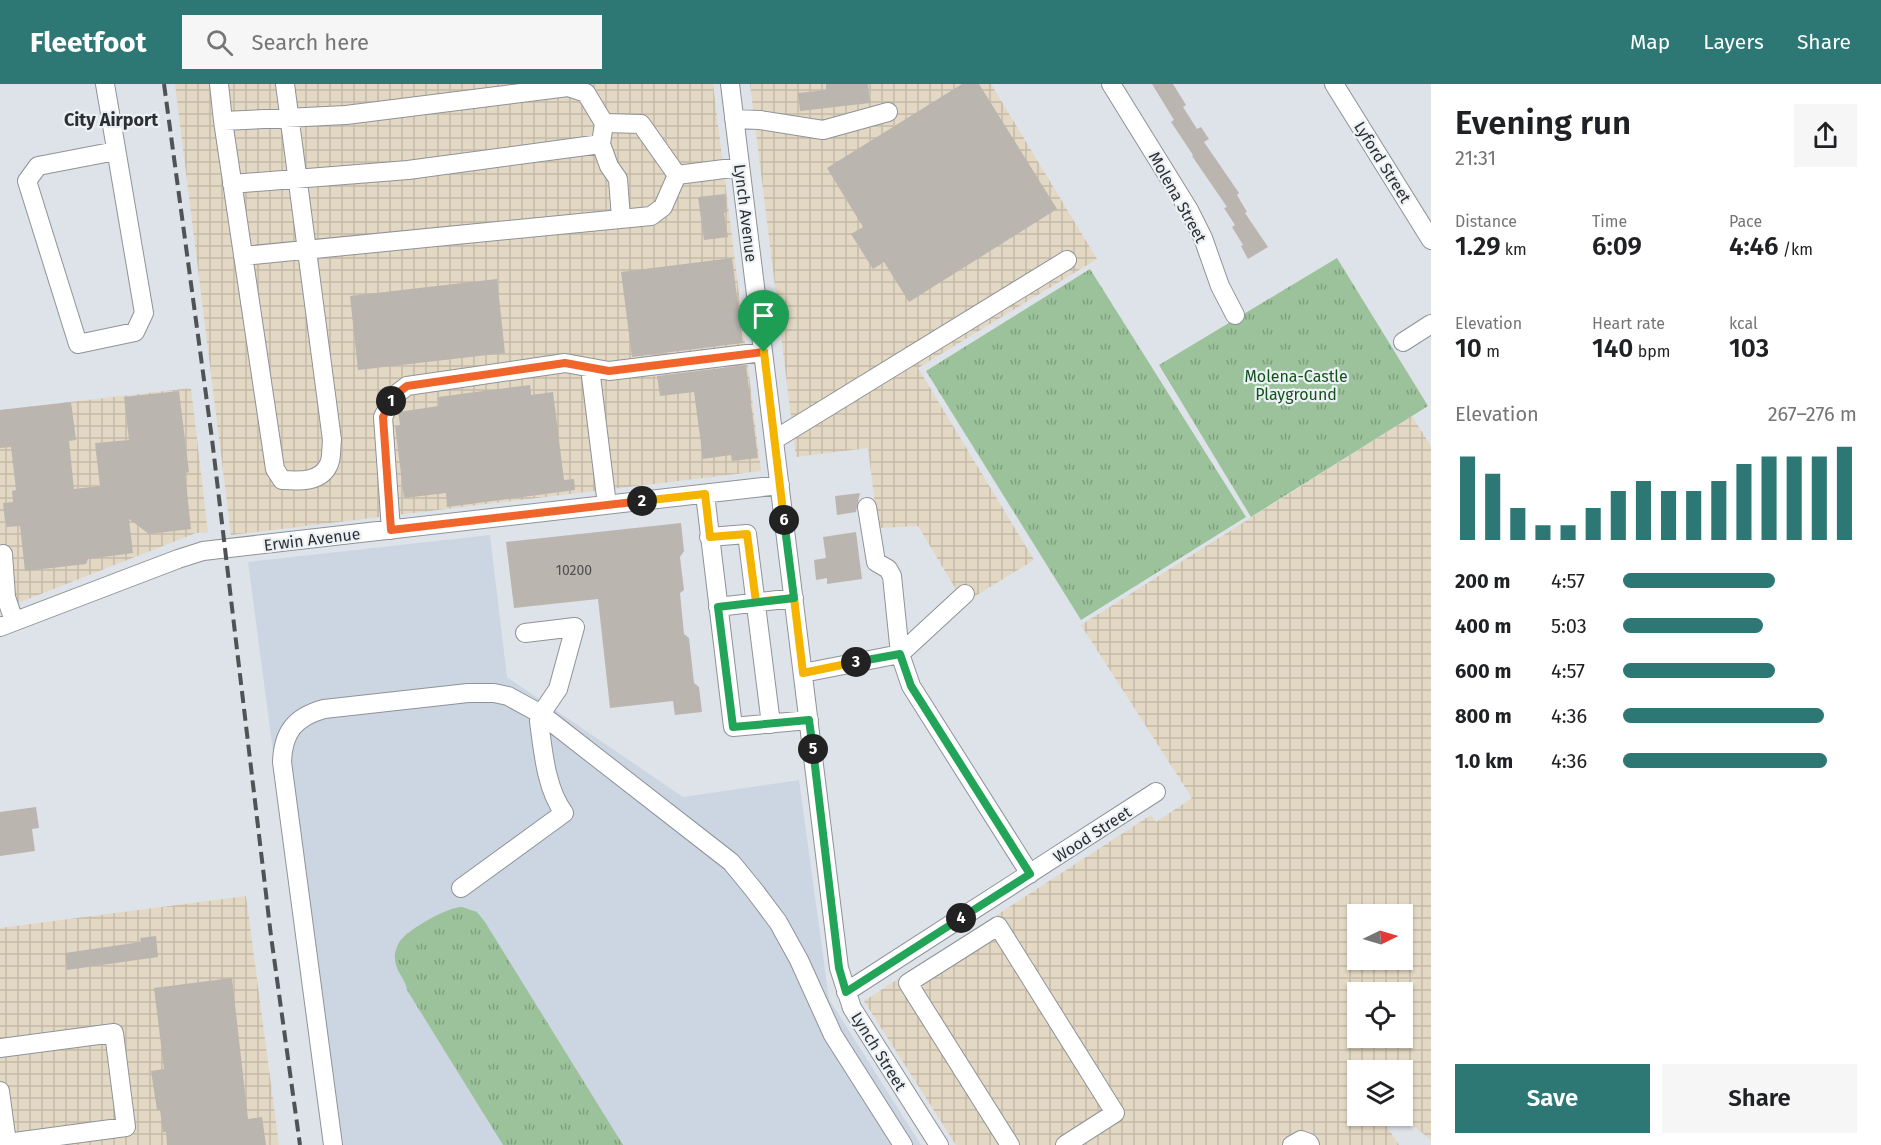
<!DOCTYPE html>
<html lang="en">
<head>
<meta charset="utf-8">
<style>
  body { margin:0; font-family:"Fira Sans",sans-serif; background:#f6f6f6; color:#202124; height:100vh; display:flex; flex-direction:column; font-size:22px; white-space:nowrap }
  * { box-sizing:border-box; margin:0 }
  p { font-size:20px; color:#757577 }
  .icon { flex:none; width:33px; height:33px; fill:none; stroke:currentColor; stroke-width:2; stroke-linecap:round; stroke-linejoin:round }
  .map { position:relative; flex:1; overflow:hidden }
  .details { display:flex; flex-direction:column; background:#fff; width:450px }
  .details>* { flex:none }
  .needle { width:39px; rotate:85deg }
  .tools { position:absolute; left:1347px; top:820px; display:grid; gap:12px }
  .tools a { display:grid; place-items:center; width:66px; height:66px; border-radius:0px; background:#fff; box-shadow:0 2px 4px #0004; font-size:30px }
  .pin { position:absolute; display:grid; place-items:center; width:51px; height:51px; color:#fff; margin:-62px -26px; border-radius:50% 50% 50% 0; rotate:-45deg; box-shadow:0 0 6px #0007 }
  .pin .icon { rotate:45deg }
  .km { position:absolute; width:30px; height:30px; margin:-15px; border-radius:50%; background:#222; color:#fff; font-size:16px; line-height:30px; text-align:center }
  .round { display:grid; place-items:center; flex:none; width:63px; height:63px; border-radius:0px; background:#f6f6f6 }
  .head { display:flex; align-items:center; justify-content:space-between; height:102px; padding:0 24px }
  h1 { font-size:33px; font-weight:600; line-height:45px }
  .figures { display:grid; grid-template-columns:repeat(3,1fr); gap:9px; height:102px; padding:6px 24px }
  .figures div { display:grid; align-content:center }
  .figures b { font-size:26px; font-weight:600 }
  .figures small { font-size:16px; font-weight:400 }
  .figures p { font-size:16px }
  .chart { height:168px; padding:12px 24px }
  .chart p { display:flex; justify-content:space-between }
  .chart svg { width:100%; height:108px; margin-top:6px; stroke:#2d7775; stroke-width:6 }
  .button { display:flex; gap:12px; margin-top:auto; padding:12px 24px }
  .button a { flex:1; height:69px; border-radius:0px; background:#2d7775; color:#fff; font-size:24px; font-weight:600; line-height:69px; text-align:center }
  .button a+a { background:#f6f6f6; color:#202124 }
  ul { padding:0 24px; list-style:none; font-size:20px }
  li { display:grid; grid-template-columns:96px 72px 1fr; align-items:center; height:45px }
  li i { height:15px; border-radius:8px; background:#2d7775 }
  header { display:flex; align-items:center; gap:36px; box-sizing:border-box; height:84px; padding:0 30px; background:#2d7775; color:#fff }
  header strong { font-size:28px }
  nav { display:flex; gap:33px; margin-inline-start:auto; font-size:21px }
  .search { width:420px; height:54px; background:#f6f6f6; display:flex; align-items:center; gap:15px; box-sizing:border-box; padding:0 21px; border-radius:0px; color:#757577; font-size:22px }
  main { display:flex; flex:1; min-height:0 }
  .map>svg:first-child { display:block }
</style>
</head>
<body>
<header>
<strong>Fleetfoot</strong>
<div class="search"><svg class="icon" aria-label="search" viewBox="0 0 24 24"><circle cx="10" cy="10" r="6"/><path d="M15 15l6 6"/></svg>Search here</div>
<nav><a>Map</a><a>Layers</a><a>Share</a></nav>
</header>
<main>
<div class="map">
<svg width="1431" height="1061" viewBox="0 0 1431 1061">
  <defs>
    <pattern id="industrial-grid" width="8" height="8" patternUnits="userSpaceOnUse" patternTransform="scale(1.5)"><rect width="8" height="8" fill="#e3d8c3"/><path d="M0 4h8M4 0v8" fill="none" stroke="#c3baa8"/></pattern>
    <pattern id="grass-tufts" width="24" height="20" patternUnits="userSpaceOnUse" patternTransform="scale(1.5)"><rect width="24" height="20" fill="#9bc29a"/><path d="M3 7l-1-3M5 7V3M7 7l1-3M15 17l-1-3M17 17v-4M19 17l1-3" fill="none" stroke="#7f9e7e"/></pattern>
  </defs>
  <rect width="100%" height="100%" fill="#dee3e9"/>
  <!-- industrial -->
  <path fill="url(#industrial-grid)" fill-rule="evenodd" d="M175,0H713L761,387L231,451Z
    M750,0H991L1097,175L918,284L1034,476L964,519L918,442L878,444L868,364L796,373Z
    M191,304L208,449H196L0,526V326Z
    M1412,332L1431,362V1056L1401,1032L1402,987H1372L1370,983L1364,987H1358L1355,993L1357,996L1358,1032H1380L1399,1061H956L864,917L1151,731L1156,738L1192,714L1081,541ZM1358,831H1402V876H1358ZM1358,909H1402V954H1358Z
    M246,812L279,1061H0V844Z"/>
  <!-- built -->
  <path fill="#ccd6e2" d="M490,451L507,593L683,713L799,696L829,915L921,1061H325L248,478Z"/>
  <!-- grass -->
  <path fill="url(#grass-tufts)" d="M1337,174L1428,322L1251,433L1159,281Z
    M1090,185L1246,433L1081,536L926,287Z
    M462,823L477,828L485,838L623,1061H503L407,906C406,895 395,887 395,875C394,869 397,862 400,857C409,845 447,823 462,823Z"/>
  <!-- building -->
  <path fill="#bbb5b0" d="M826,0H868L870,19L800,27L798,9L826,6Z
    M962,0H979L1057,125L909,218L884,178L873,185L851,150L863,143L827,84Z
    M1152,0H1173L1186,21L1183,23L1197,45L1201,43L1209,55L1204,58L1239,109L1237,111L1247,128L1245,129L1268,163L1248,175L1241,162L1243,161L1232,143L1235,141L1224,124L1227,123L1192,72L1193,71L1171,38L1174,36Z
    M725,110L727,128L724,129L728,153L704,156L698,113Z
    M732,174L743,259L632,273L621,188Z
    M497,195L505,269L358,286L350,212Z
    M746,281L758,374L732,377L731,371L703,375L694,308L660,312L657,292Z
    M530,301L531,311L553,308L564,396L574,395L575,406L447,423L446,409L404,414L395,342L400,341L398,328L439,322L438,313Z
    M179,307L189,388L185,389L191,445L149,450L129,435L133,469L88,475L86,480L25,487L20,442L7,443L6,437H5L3,419L13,418L12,407L16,406L11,363L0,364V326L71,318L76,356L69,357L74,405L100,402L95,359L129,356L124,313Z
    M860,409L856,428L837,431L835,412Z
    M681,439L684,467L680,473L684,506L680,509L684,550L689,554L694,599L699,603L702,628L675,631L673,617L610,624L598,515L514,524L506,458Z
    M856,448L862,495L827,500V494L816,496L814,476L826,474L823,453Z
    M36,723L39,744L32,745L35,767L0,772V728Z
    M156,852L158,873L67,886L65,869L141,858L140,854Z
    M232,894L248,1035L262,1033L266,1061H167L166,1048H163L160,1026H157L151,987L164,985L154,904Z"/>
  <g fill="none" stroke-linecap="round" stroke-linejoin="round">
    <defs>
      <path id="minor" d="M105,0L144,229L135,248L78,260L27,97L38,82L116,67
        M219,0L223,37
        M285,0L332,356C331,363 332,374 329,380C321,399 298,397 282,396L275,385L223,37L346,31L568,3L586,9L604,39L641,40L677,91
        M730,0L839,884L852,924L939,1061
        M1111,0L1189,126L1203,154L1220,202L1235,231
        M1334,0L1431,156
        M734,35L760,36L823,46L888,28
        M601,60L609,82L618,95L621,134
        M677,91L740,83
        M232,100L408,86L601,60L604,39
        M243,172L651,132L663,123L677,91
        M1403,258L1431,240
        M590,284L607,421
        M774,356L1067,176
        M705,410L733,643L809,636
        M867,423L876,478L888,485L892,492L900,570L911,602L1030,790
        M391,446L383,333L394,312L407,302L565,279L609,287L763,268
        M709,453L747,450L771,640
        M3,470L6,513L14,537
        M718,523L794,514
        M0,543L178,475L203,467L780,401
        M525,549L575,543L558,605L541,630L731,778L754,806L778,838L799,876L833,951L903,1061
        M803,589L900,570L965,510
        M846,908L1156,708
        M0,964L114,949L126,1043L7,1059L0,1007
        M333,1061L282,678C283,648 295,633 324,625L468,609H494L508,612L541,630L539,637C543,667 546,705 564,729L461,804
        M1010,1061L908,899L998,842L1115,1029L1065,1061
        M1292,1061L1301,1056L1309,1059L1310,1061"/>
    </defs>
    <!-- minor casing -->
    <use href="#minor" stroke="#8e9398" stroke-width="20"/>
    <!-- minor -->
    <use href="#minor" stroke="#fff" stroke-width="18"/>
    <!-- rail -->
    <path stroke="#505355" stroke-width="4" stroke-dasharray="12 6" stroke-linecap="butt" d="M164,0L212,355L271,852L300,1061"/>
  </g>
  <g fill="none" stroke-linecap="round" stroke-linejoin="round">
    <defs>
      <path id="split-1" d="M391,317L394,312L407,302L565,279L609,287L764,268"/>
      <path id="split-2" d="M391,317L383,333L391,446L642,417"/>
      <path id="split-3" d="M642,417L705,410L710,453L747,450L756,518L794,514L803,589L856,578"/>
      <path id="split-4" d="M856,578L900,570L911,602L1030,790L961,834"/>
      <path id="split-5" d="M813,665L839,884L846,908L961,834"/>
      <path id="split-6" d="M784,436L794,514L718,523L733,643L809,636L813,665"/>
      <path id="split-7" d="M764,268L784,436"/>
    </defs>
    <!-- split-1 casing -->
    <use href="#split-1" stroke="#fff" stroke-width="12"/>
    <!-- split-2 casing -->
    <use href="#split-2" stroke="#fff" stroke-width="12"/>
    <!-- split-3 casing -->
    <use href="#split-3" stroke="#fff" stroke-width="12"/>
    <!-- split-4 casing -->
    <use href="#split-4" stroke="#fff" stroke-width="12"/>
    <!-- split-5 casing -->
    <use href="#split-5" stroke="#fff" stroke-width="12"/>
    <!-- split-6 casing -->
    <use href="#split-6" stroke="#fff" stroke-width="12"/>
    <!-- split-7 casing -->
    <use href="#split-7" stroke="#fff" stroke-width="12"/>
    <!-- split-1 -->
    <use href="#split-1" stroke="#f0652b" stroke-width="8"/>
    <!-- split-2 -->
    <use href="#split-2" stroke="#f0652b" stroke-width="8"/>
    <!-- split-3 -->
    <use href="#split-3" stroke="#f5b400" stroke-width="8"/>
    <!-- split-4 -->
    <use href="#split-4" stroke="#22a559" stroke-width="8"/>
    <!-- split-5 -->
    <use href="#split-5" stroke="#22a559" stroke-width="8"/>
    <!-- split-6 -->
    <use href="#split-6" stroke="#22a559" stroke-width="8"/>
    <!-- split-7 -->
    <use href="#split-7" stroke="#f5b400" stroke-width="8"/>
  </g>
  <g text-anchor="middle" stroke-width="4.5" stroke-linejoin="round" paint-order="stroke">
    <!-- number labels -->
    <g font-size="14" fill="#505051">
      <text x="574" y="491">10200</text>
    </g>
    <!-- street labels -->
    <g font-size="16" fill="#2d2f31" stroke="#ecf1f6">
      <text transform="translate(1383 78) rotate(58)" y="6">Lyford Street</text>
      <text transform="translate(1178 113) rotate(61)" y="6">Molena Street</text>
      <text transform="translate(746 129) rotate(83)" y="6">Lynch Avenue</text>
      <text transform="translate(312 455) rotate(-7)" y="6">Erwin Avenue</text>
      <text transform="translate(1092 750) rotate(-33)" y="6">Wood Street</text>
      <text transform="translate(879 967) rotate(58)" y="6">Lynch Street</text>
    </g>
    <!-- park labels -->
    <g font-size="16" fill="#13521a" stroke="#ecf1f6">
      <text x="1296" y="298">Molena-Castle<tspan x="1296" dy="18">Playground</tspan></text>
    </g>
    <!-- neighbourhood labels -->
    <g font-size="18" font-weight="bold" fill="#2d2f31" stroke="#ecf1f6">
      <text x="111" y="42">City Airport</text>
    </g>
  </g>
</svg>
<div class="tools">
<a><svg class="needle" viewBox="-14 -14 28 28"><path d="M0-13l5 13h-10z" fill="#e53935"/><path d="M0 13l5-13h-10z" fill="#757577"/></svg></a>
<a><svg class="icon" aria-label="locate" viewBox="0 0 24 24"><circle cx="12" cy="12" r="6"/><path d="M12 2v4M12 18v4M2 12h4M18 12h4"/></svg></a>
<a><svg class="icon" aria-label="layers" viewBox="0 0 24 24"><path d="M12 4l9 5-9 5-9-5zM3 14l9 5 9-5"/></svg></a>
</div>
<div class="pin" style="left:764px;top:268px;background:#1e9e55"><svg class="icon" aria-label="arrive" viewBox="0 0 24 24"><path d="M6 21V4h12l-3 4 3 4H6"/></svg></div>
<b class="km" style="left:391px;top:317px">1</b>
<b class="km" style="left:642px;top:417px">2</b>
<b class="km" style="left:856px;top:578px">3</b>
<b class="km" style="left:961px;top:834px">4</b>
<b class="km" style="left:813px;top:665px">5</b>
<b class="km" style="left:784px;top:436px">6</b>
</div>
<section class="details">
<div class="head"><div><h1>Evening run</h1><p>21:31</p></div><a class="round"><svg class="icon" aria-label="share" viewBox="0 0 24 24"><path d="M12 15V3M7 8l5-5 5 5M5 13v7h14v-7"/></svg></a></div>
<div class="figures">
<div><p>Distance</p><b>1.29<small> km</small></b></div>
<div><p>Time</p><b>6:09</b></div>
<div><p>Pace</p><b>4:46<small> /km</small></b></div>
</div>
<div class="figures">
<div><p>Elevation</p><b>10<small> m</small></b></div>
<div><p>Heart rate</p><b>140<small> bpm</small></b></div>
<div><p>kcal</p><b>103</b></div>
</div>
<div class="chart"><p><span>Elevation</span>267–276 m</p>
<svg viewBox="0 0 160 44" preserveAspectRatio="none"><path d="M5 44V10M15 44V17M25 44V31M35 44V38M45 44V38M55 44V31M65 44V24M75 44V20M85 44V24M95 44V24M105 44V20M115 44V13M125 44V10M135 44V10M145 44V10M155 44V6"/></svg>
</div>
<ul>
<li><b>200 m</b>4:57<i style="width:65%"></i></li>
<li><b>400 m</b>5:03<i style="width:60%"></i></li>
<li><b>600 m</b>4:57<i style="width:65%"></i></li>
<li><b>800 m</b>4:36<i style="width:86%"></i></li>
<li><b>1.0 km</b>4:36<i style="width:87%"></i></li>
</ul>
<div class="button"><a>Save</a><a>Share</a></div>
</section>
</main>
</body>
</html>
